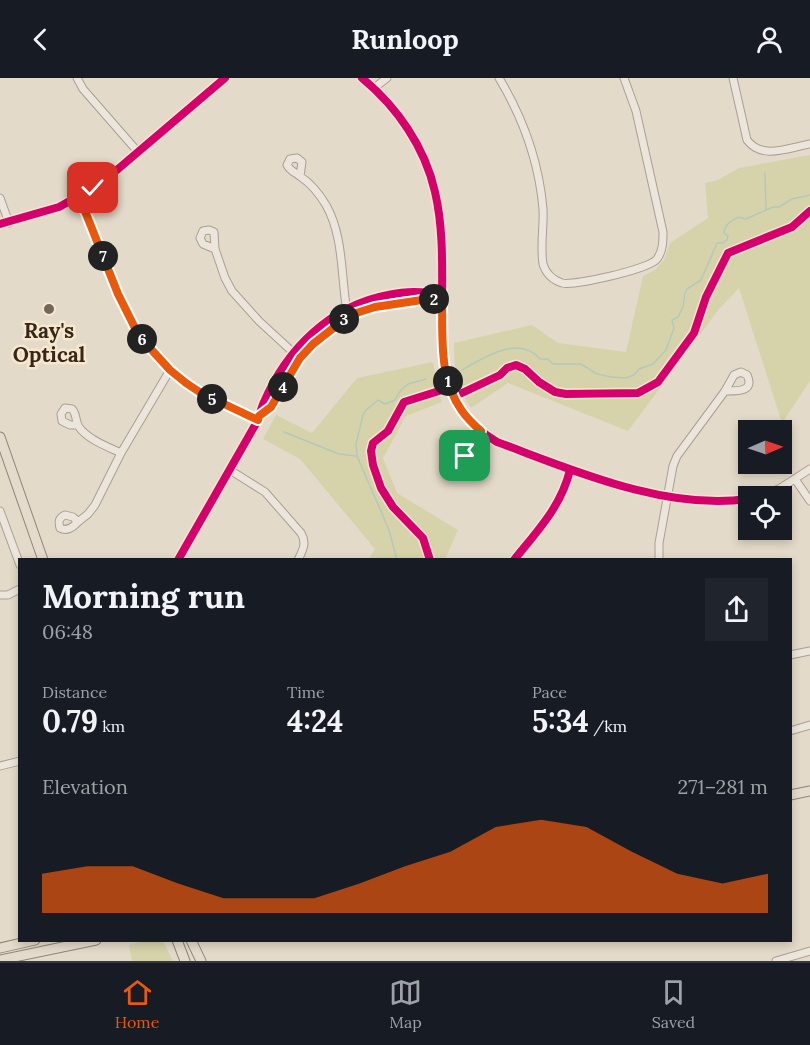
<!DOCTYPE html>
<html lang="en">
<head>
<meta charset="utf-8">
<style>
  body { margin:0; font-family:Lora,serif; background:#20242c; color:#f1f3f6; height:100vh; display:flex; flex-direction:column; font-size:22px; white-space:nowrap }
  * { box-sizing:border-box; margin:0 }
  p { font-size:20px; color:#9ea1a6 }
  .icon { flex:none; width:33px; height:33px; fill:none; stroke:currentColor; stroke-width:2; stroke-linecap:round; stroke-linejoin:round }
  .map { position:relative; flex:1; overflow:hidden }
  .side { position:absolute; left:18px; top:480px; width:774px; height:384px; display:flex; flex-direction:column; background:#171b24; border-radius:0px; box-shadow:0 3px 9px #0003 }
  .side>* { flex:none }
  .needle { width:39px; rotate:88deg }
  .buttons { position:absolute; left:738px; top:342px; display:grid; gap:12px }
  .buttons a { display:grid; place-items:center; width:54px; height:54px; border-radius:0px; background:#171b24; box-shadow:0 3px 9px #0003; font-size:30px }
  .pin { position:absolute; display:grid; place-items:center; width:51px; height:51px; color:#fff; margin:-26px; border-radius:12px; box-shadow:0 3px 9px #0006 }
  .km { position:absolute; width:30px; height:30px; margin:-15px; border-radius:50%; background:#222; color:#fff; font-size:16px; line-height:30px; text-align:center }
  .round { display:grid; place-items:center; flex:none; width:63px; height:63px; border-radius:0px; background:#20242c }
  .overview { display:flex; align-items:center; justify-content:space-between; height:102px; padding:0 24px }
  h1 { font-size:33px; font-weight:700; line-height:45px }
  .stats { display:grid; grid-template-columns:repeat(3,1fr); gap:9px; height:102px; padding:6px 24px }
  .stats div { display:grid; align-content:center }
  .stats b { font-size:30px; font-weight:700 }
  .stats small { font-size:16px; font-weight:400 }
  .stats p { font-size:16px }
  .chart { height:168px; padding:12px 24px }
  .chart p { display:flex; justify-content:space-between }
  .chart svg { width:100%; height:108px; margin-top:6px; fill:#ea580c; opacity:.7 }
  header { display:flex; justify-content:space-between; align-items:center; height:78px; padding:0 24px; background:#171b24; font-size:27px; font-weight:700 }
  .dock { display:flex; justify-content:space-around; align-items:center; height:84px; border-top:2px solid #363941; background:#171b24; font-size:16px; color:#9ea1a6 }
  .dock a { display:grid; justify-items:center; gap:3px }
  .dock .current { color:#ea580c }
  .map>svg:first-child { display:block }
</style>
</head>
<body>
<header><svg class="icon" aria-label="back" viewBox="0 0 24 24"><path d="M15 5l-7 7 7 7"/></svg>Runloop<svg class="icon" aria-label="person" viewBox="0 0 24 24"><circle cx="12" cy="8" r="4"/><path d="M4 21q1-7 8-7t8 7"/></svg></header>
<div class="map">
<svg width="810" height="883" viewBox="0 0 810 883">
  <rect width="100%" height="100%" fill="#e4dac9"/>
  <!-- green -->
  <path fill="#d6d3aa" d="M810,77V303L782,345L739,210L719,231L628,353L508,305L471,330C457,309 454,290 454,265L532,247L558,265L626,274L643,198L655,192L664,182L670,165L708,140L705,105L718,102L739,90Z
    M433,284L437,310L442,324L406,338L383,380L397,415L458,452L445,481H369L375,471L300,381L263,361L276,337L312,355L357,300Z
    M147,862L163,863L173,883H132L129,867Z"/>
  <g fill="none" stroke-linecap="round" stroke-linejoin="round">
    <!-- stream -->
    <path stroke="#b5c8bc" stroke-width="1.5" d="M765,95L766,131
      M462,292C483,280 519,256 540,281H548L553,286H581L597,296L611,299L626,300L634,297L639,291L653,286L666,272L674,250L672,242L678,239L683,229L685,215L687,211L701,202L717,165H723L727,162L728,158L724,155C724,147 732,142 739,139L746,141L773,129H779L792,121L810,117
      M284,354L339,376L356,378
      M397,482L389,452L357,378L356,366L363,337L365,333L378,322L385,326L395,322L400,313L408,306L426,301"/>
    <defs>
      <path id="minor" d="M77,0L83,11L138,74
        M362,0C397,29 425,69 435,114C444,152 442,194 442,233C443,267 440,305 463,334C472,347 484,356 497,364C573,392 666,433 748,421
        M499,0C523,40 539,84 543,131C544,149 540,168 543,186C546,196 553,202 562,205C574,208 650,191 657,181C663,173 663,163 663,154L636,33L624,0
        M733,0L747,62C762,82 788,70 810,66
        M374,10L387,0
        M300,98L302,84L297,80L290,81L287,87C291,94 295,94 301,99C310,105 320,117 326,127C343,157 341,194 346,227L348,233
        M79,118L118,216L139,258L170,292L186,305L201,315L258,342
        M0,120L9,145
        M0,146L59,129L93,110L118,91L225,0
        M215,171L203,166L200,160L203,153L209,152L214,154L215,171L225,200L232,213L259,243L297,278
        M259,338L271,329L300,280L313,266L350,237L375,229L441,219
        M77,347H70L62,343L61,336L65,330L72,331C77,336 75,343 79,349C87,361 108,369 121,375
        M464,371C465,379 464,387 456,390L450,388L448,383L450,376L456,372Z
        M464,371L481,353
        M230,392L265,414L301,455C307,465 303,472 298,482
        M795,401L810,423
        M759,418L779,411L810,391
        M0,433L20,487
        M78,444C73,449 67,454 60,450C58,443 59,440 65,437L73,439L78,444L88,436L95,427L121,375L170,292
        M178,482L258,342C260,336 261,330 264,324C287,271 330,228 388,217C406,213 425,212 442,219
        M514,482C537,453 561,429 570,392
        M659,482V465L673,388L677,378L725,313C737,313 755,314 747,297L741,294L734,297L725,313
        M0,517H8L20,511
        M790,577L810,573
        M790,653L810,647
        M0,688L20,683
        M776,883L810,873"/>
      <path id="major" d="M0,359L43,482
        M790,717L810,713
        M177,862L185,883
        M191,862L201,883
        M0,870L35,862
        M0,882L96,862"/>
    </defs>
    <!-- minor casing -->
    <use href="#minor" stroke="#a99f93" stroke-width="9"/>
    <!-- major casing -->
    <use href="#major" stroke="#8e8579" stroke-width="11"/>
    <!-- minor -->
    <use href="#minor" stroke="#ece5db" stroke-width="7"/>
    <!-- major -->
    <use href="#major" stroke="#e4dbcc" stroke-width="9"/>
    <defs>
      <path id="cycleway" d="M362,0C397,29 425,69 435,114C444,152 442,194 442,233C443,267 440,305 463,334C472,347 484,356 497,364C573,392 666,433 748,421
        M0,146L59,129L93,110L118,91L225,0
        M462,315L500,297L507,290L516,287L525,291L539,304L555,314L566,316L638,315L658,304L694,255L706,219L728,175L792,149L810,133
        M178,482L258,342C260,336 261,330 264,324C287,271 330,228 388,217C406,213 425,212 442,219
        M430,482L423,460L393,429L381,410L373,387L371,373L373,365L388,353L404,324L442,312
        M514,482C537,453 561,429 570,392"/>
    </defs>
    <!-- cycleway casing -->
    <use href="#cycleway" stroke="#f7e8cd" stroke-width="11"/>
    <!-- cycleway -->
    <use href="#cycleway" stroke="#d6006c" stroke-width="8"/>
  </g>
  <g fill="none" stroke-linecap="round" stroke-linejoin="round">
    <defs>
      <path id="route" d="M93,110L79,118L118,216L139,258L170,292L186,305L201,315L258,342L259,338L271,329L300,280L313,266L350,237L375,229L442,219C443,258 438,299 462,333C467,340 474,347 481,353L464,371L465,378"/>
    </defs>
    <!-- route casing -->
    <use href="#route" stroke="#fff" stroke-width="12"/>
    <!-- route -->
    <use href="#route" stroke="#ea580c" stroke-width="8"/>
  </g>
  <!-- markers -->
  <circle fill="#746658" stroke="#f7e8cd" stroke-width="2" cx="49" cy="231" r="6"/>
  <g text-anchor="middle" stroke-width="5" stroke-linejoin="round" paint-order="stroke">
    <!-- poi labels -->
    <g font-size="21" font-weight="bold" fill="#37271b" stroke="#f7e8cd">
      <text x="49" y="260">Ray's<tspan x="49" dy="24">Optical</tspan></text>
    </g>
  </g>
</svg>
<div class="buttons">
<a><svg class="needle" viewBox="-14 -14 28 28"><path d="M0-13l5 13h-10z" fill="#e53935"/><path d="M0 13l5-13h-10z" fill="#9ea1a6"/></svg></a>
<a><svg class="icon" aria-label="locate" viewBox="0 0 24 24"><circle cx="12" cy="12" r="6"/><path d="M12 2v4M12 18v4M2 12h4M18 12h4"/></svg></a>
</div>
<div class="pin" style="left:465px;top:378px;background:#1e9e55"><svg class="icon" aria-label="arrive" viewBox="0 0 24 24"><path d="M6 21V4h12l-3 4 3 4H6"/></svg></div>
<div class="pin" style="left:93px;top:110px;background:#d93025"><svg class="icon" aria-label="check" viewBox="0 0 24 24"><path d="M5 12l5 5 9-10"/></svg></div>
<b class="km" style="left:448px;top:303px">1</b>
<b class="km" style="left:434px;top:221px">2</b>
<b class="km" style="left:344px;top:241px">3</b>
<b class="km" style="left:283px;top:309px">4</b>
<b class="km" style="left:212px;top:321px">5</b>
<b class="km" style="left:142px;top:261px">6</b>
<b class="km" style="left:103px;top:178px">7</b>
<section class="side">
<div class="overview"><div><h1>Morning run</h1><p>06:48</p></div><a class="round"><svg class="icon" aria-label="share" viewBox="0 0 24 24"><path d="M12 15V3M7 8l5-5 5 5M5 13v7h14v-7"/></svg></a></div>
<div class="stats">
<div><p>Distance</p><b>0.79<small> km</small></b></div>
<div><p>Time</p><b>4:24</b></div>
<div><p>Pace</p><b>5:34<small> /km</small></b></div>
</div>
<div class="chart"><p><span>Elevation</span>271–281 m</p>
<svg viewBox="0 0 160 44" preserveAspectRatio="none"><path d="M0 44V28L10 25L20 25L30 32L40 38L50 38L60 38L70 32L80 25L90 19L100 9L110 6L120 9L130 19L140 28L150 32L160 28V44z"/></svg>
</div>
</section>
</div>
<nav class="dock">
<a class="current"><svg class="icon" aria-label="home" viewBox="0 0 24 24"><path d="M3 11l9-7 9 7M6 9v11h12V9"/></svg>Home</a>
<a><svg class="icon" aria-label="map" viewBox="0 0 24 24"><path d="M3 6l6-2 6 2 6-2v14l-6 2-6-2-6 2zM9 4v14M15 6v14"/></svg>Map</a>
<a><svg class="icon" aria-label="saved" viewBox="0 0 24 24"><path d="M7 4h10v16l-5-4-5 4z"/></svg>Saved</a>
</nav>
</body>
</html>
